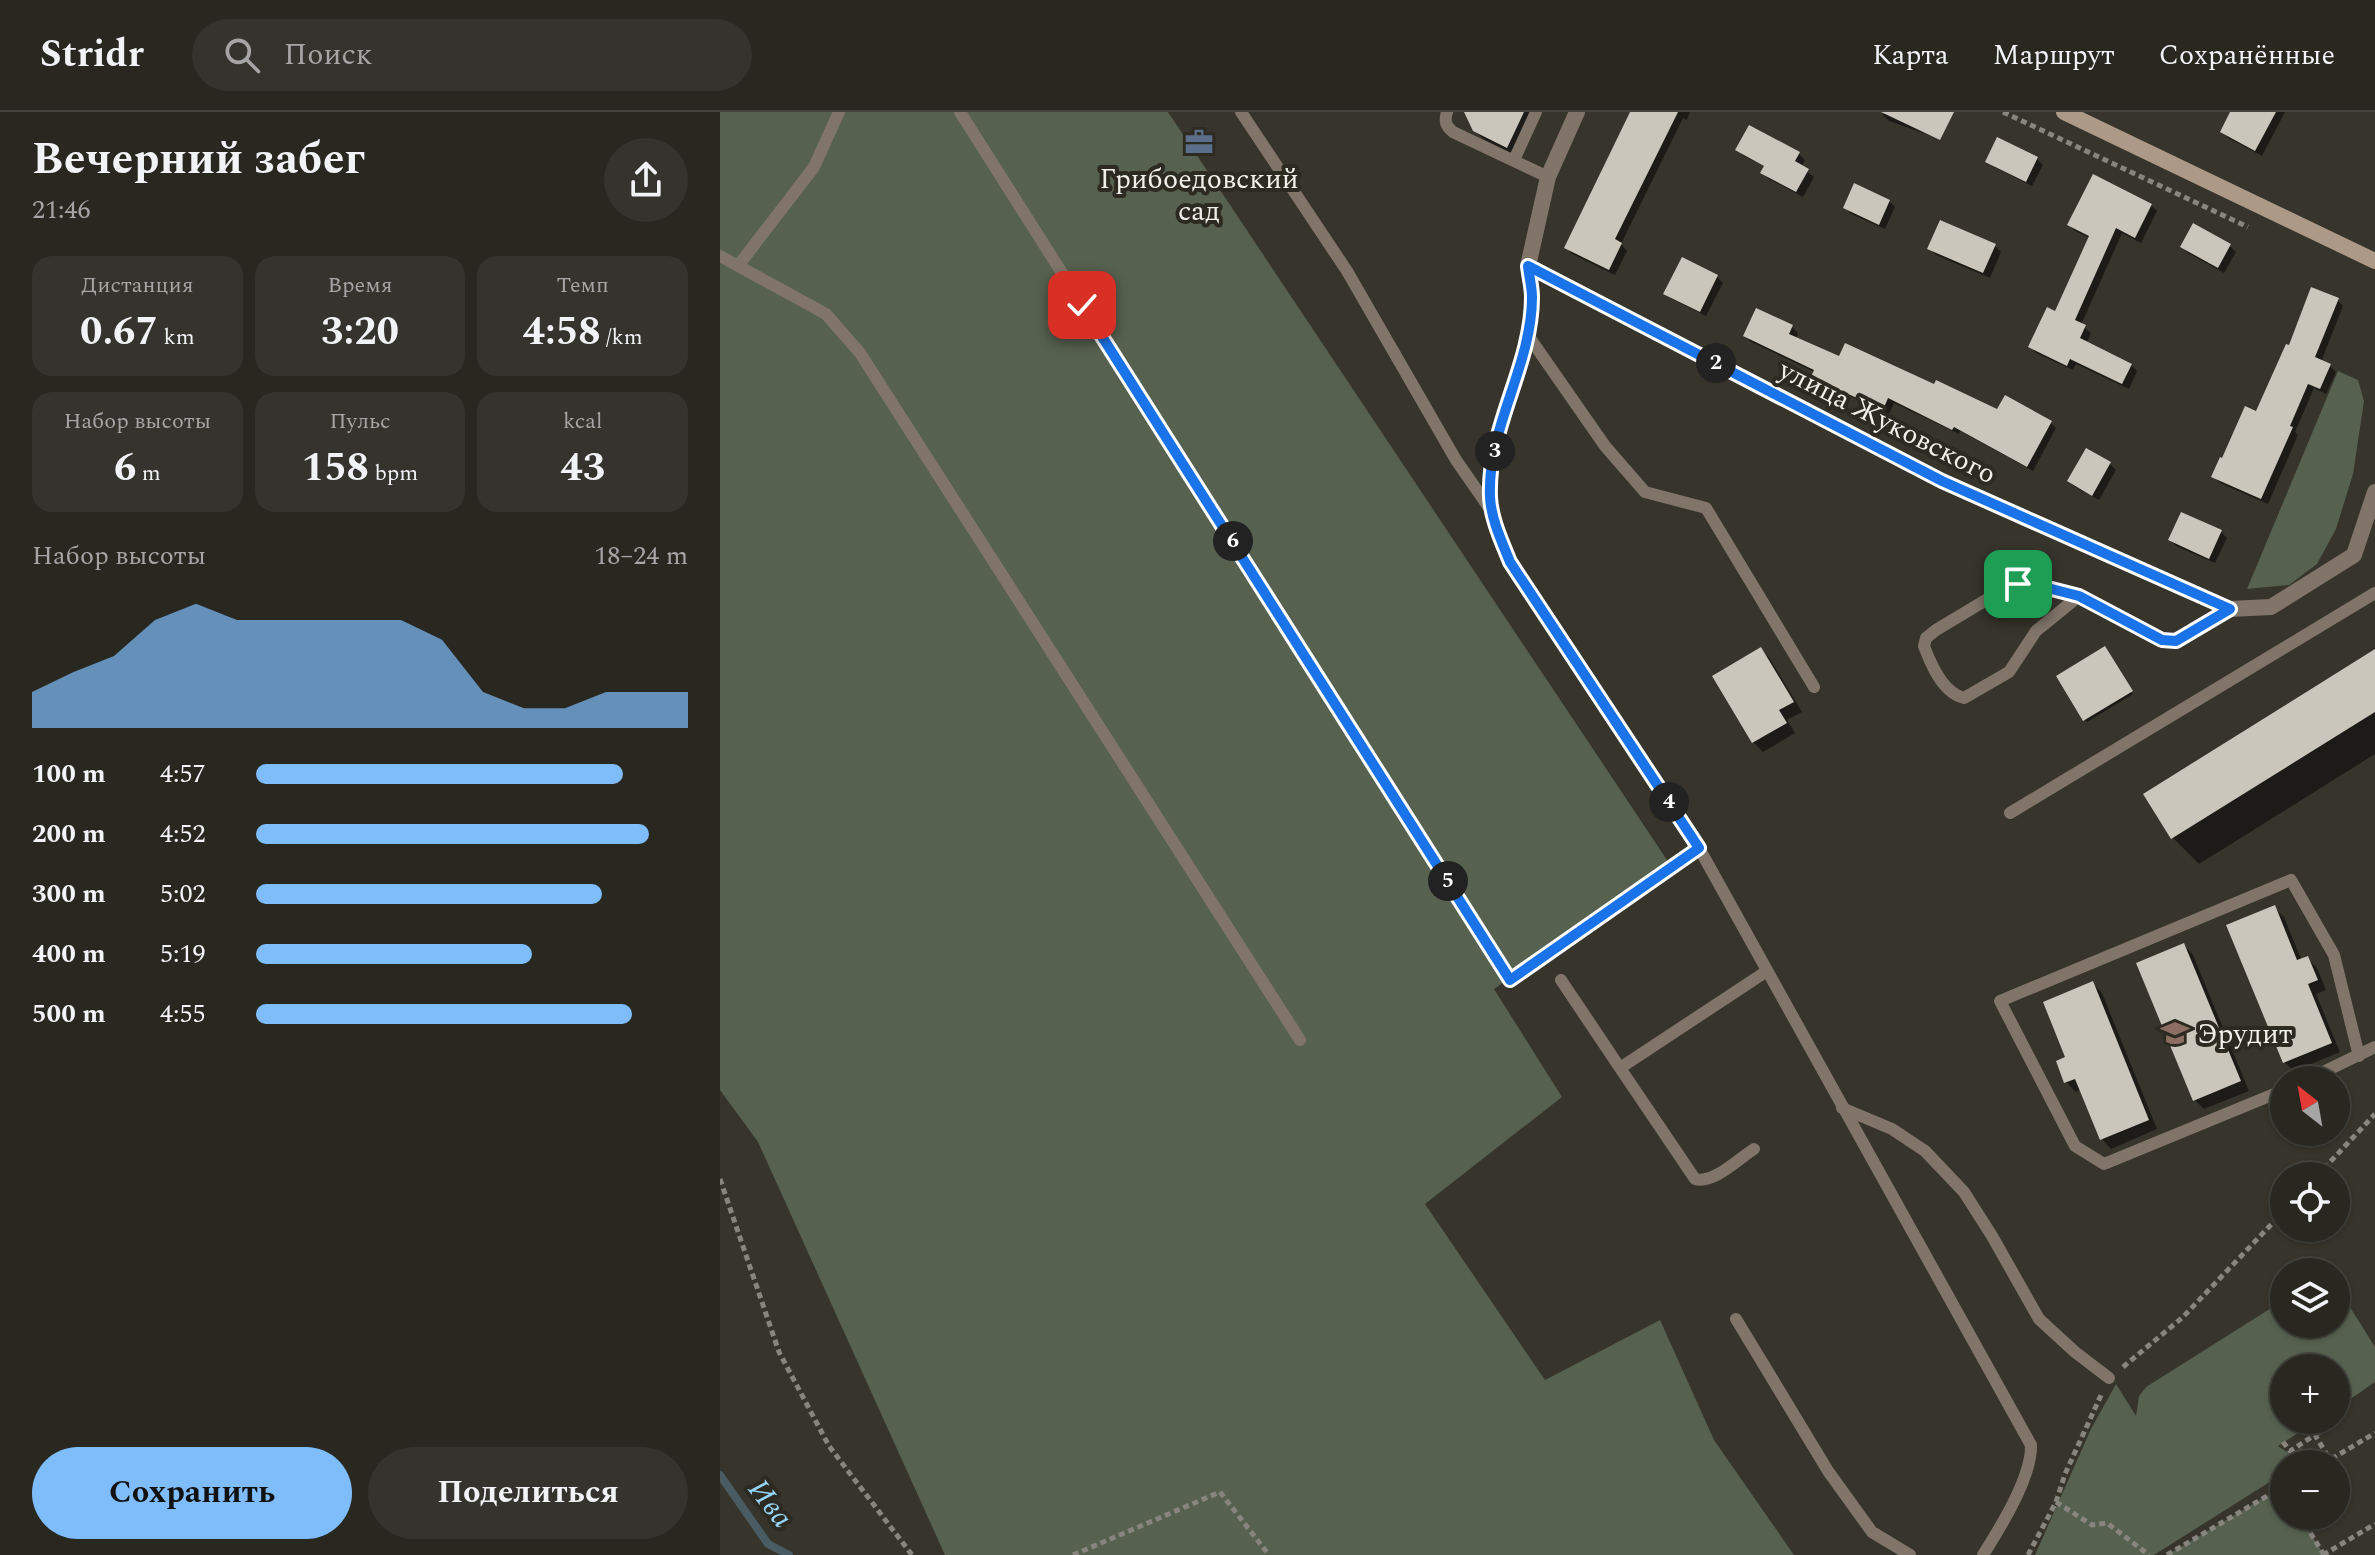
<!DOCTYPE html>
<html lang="ru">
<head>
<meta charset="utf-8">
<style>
  body { margin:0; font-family:Spectral,serif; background:#34332d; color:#f1f3f6; height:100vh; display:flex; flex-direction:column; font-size:30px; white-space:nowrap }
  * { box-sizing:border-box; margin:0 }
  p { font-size:26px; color:#a5a5a5 }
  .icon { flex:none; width:44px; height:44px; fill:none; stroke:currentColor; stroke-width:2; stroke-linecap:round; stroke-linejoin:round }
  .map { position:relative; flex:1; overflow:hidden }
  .side { display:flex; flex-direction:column; background:#282720; width:720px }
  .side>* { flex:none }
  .needle { width:52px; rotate:329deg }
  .tools { position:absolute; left:1550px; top:954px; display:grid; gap:16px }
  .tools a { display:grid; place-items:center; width:80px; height:80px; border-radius:50%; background:#282720; box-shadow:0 2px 6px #0004,0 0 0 2px #44443e; font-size:40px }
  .pin { position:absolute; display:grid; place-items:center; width:68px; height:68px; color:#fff; margin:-34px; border-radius:16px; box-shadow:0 4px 12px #0006 }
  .km { position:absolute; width:40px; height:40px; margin:-20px; border-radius:50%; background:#222; color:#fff; font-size:22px; line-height:40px; text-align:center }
  .round { display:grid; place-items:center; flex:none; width:84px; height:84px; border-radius:42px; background:#34332d }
  .head { display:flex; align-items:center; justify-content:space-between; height:136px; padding:0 32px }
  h1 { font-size:44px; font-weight:700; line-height:60px }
  .figures { display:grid; grid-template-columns:repeat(3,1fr); gap:12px; height:136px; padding:8px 32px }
  .figures div { display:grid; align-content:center; border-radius:20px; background:#34332d; text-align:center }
  .figures b { font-size:40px; font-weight:700 }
  .figures small { font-size:22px; font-weight:400 }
  .figures p { font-size:22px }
  .chart { height:224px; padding:16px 32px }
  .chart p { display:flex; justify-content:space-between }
  .chart svg { width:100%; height:144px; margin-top:8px; fill:#7fbdfa; opacity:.7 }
  .primary-button { display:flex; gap:16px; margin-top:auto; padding:16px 32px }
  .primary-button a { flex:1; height:92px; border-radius:48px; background:#7fbdfa; color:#111; font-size:32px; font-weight:700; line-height:92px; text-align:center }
  .primary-button a+a { background:#34332d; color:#f1f3f6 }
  ul { padding:0 32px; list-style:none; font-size:26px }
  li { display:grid; grid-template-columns:128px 96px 1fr; align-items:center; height:60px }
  li i { height:20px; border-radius:10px; background:#7fbdfa }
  header { display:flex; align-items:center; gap:48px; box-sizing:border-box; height:112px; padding:0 40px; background:#282720; border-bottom:2px solid #44443e }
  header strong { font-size:38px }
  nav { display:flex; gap:44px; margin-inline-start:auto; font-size:28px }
  .search { width:560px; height:72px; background:#34332d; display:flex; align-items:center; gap:20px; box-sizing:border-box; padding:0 28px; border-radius:44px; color:#a5a5a5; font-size:30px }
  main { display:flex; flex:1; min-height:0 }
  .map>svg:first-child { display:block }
</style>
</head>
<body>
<header>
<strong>Stridr</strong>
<div class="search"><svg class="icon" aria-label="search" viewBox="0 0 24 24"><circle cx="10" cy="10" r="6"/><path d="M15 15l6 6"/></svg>Поиск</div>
<nav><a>Карта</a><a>Маршрут</a><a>Сохранённые</a></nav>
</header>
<main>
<section class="side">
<div class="head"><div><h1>Вечерний забег</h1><p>21:46</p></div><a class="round"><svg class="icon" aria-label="share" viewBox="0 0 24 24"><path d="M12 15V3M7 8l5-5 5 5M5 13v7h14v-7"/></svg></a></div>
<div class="figures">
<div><p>Дистанция</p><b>0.67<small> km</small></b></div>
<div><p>Время</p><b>3:20</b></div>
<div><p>Темп</p><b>4:58<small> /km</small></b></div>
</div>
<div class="figures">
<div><p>Набор высоты</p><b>6<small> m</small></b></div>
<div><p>Пульс</p><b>158<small> bpm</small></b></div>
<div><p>kcal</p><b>43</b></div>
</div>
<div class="chart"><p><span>Набор высоты</span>18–24 m</p>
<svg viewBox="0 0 160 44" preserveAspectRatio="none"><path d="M0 44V33L10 27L20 22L30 11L40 6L50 11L60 11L70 11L80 11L90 11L100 17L110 33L120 38L130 38L140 33L150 33L160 33V44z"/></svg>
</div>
<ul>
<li><b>100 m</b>4:57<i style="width:85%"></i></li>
<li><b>200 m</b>4:52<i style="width:91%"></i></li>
<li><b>300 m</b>5:02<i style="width:80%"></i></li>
<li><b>400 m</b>5:19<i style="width:64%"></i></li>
<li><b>500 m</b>4:55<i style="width:87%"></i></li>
</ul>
<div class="primary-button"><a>Сохранить</a><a>Поделиться</a></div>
</section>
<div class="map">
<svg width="1655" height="1443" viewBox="0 0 1655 1443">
  <rect width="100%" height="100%" fill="#36342b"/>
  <!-- green -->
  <path fill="#56614f" d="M0,0H448L951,754L774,877L842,985L705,1092L825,1268L940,1208L994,1328L1074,1443H225L38,1030L0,978Z
    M1618,259L1638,268L1644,289L1633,362L1616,417L1597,452L1569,473L1527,477Z
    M1616,1173L1655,1235V1270L1616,1297V1256H1564V1308H1598L1558,1334L1570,1342L1581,1336L1590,1345L1579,1352H1564V1361L1434,1443H1315L1371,1317L1396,1272L1416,1304L1419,1284L1426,1275L1564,1188V1212H1616Z
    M1562,1375L1564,1404H1580L1604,1443H1447Z"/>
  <!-- shadow -->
  <path fill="#0007" d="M746,0H817L797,44L765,28L754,18Z
    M912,0H970L967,8L963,6L901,132L907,139L895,163L852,142L846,136Z
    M1165,0H1215L1212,24L1169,9L1163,3Z
    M1513,0H1565L1542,44L1508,26L1502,20Z
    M1030,16L1079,42L1085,48L1081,55L1094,65L1083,85L1049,67L1043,61L1046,55L1024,44L1018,38Z
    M1317,47L1323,53L1312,74L1274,55L1268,49Z
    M1169,89L1175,95L1165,117L1131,102L1125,96Z
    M1431,93L1437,99L1421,131L1402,121L1361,213L1371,221L1366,232L1411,253L1417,259L1409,277L1356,252L1353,258L1316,241L1310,235L1336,201L1370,126L1355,119L1349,113Z
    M1275,134L1281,140L1270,166L1216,143L1210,137Z
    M1510,134L1516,140L1504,161L1468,141L1462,135Z
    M997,165L1003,171L986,204L952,187L946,181Z
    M1617,188L1623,194L1601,250L1610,254L1616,260L1606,282L1594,276L1575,320L1578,323L1548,392L1500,371L1494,365L1537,302L1570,236Z
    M1037,198L1072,215L1078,221L1076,227L1120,247L1278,300L1330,310L1336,316L1313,359L1240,319L1239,322L1174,291L1169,302L1099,270L1093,264L1095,260L1031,230L1025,224Z
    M1367,338L1390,352L1396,358L1379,388L1355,375L1349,369Z
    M1501,420L1507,426L1495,451L1456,434L1450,428Z
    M1041,537L1050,547L1082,600L1067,608L1075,621L1043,640L1033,630L994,564Z
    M1387,539L1413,582L1367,610L1365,608Z
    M1655,540V642L1479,752L1453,726Z
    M1554,796L1564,805L1582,849L1587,846L1597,856L1606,878L1596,882L1620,940L1574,959L1564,950Z
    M1464,833L1473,843L1529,979L1484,997L1475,988Z
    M1372,871L1382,881L1437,1017L1391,1037L1382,1027L1361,977L1356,980L1346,970L1348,946Z"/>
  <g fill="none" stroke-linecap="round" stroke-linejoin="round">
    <!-- stream -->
    <path stroke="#4a5c63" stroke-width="8" d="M0,1363L48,1432L69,1443"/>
  </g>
  <!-- building -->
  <path fill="#cac6bb" d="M744,0H804L787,36L753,19Z
    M910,0H958L895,127L902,131L889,158L844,136Z
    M1161,0H1234L1220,28Z
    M1510,0H1556L1535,39L1500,20Z
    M1029,13L1080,40L1075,49L1089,57L1076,80L1040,61L1044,54L1015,38Z
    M1277,25L1318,45L1306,70L1265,50Z
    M1373,62L1432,92L1415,126L1396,116L1355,208L1366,213L1360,226L1412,252L1402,272L1350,247L1347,254L1308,235L1327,195L1335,199L1369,124L1347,113Z
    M1134,71L1170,88L1159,113L1123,96Z
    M1220,108L1276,132L1263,161L1207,137Z
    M1473,111L1511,132L1498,156L1460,135Z
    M962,145L998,163L980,200L943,182Z
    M1591,175L1619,186L1595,245L1611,252L1600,277L1588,272L1570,314L1573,315L1541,387L1491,365L1500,345L1502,346L1525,294L1536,299L1566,232L1569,233Z
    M1036,196L1073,213L1069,222L1119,244L1125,231L1214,272L1216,268L1277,297L1285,283L1332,309L1307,355L1234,315L1232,318L1168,286L1163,298L1091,265L1094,258L1023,224Z
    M1366,336L1391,350L1372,384L1347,369Z
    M1461,400L1502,418L1489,447L1448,428Z
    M1385,534L1413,579L1363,609L1336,564Z
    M1041,535L1074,590L1059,598L1067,611L1032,631L992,564Z
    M1655,537V600L1451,727L1423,682Z
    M1555,793L1577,848L1588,844L1598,868L1588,872L1612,931L1563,951L1506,813Z
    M1464,831L1521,969L1473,989L1416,851Z
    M1373,869L1429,1008L1380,1028L1355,967L1344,971L1336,949L1345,945L1323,890Z"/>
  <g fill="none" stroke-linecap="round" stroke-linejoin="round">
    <!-- path -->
    <path stroke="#87857e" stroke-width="5" stroke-dasharray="6 4" stroke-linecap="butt" d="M1283,0L1528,115
      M1597,1064L1655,1002
      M0,1067L59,1240L109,1334L192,1443
      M1403,1255L1463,1205L1564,1099
      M1595,1323L1617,1310L1616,1308
      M1563,1330L1570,1339L1595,1323L1610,1348
      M1603,1352L1655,1321
      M1336,1390L1372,1413L1387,1411L1429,1443
      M1580,1404L1604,1443
      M353,1443L500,1380L549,1443
      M1308,1443L1336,1390L1345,1362L1382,1281
      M1447,1443L1564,1374
      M1603,1443L1655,1412"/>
    <!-- lane -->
    <path stroke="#81756a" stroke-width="12" d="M240,0L790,868L979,736
      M521,0L627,159L736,348L770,397
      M727,0C724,10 726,14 733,20L828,65
      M794,48L816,0
      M0,144L106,202L140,241L580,928
      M18,154L94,55L119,0
      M808,154C809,164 812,175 812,185C812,254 767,315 770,385C771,407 782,430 790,450L979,736L1311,1333C1312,1365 1280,1416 1263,1443
      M807,222L885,334L925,380L986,396L1094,575
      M1359,484L1316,519L1289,560L1244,586C1223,581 1211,553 1204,534L1206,526L1216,518L1281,479L1298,472L1316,473L1359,484L1442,528L1456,529L1510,497
      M1290,701L1655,481
      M841,868L900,956
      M1587,968L1655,935
      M1564,978L1384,1052L1355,1034L1280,889L1571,768L1614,843L1639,944
      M1122,996L1172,1017L1205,1039L1244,1080L1272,1124L1319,1207L1355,1240L1389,1266
      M1034,1037C1018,1047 994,1072 975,1067L900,956L1047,859
      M1016,1207L1108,1359L1152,1420L1190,1443"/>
    <!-- street -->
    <path stroke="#81756a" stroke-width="16" d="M857,0L828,65L808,154L1222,369L1510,497L1551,495L1634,443L1655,380"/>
    <!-- secondary -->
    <path stroke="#ac9987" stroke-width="16" d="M1344,0L1655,149"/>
  </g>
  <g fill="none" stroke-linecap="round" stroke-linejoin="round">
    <defs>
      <path id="route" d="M362,193L790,868L979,736L790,450C782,430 771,407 770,385C767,315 812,254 812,185C812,175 809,164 808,154L1222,369L1510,497L1456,529L1442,528L1359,484L1316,473L1298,472"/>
    </defs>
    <!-- route casing -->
    <use href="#route" stroke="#fff" stroke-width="16"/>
    <!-- route -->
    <use href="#route" stroke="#1a73e8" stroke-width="10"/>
  </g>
  <!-- icons -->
  <defs>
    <symbol id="office-bare" viewBox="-9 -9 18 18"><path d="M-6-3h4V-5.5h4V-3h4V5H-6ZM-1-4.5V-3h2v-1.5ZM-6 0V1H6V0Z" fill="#5c6f8a" stroke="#2c2a21" stroke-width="2.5" paint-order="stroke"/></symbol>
    <symbol id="school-bare" viewBox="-9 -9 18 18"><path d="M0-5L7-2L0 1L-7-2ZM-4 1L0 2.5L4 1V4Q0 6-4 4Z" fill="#8d6e63" stroke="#2c2a21" stroke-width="2.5" paint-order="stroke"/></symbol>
  </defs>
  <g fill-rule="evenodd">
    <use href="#office-bare" x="459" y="10" width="40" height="40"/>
    <use href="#school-bare" x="1435" y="901" width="40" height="40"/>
  </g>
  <g text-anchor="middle" stroke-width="8" stroke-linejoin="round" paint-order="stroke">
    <!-- poi labels -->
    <g font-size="28" fill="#f1f0ea" stroke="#2c2a21">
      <text x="479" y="76">Грибоедовский<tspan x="479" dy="32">сад</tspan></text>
      <text x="1477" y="931" text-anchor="start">Эрудит</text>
    </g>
    <!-- street labels -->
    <g font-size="28" fill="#f1f0ea" stroke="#2c2a21">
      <text transform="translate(1168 309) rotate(27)" y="10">улица Жуковского</text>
    </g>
    <!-- water labels -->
    <g font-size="30" font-style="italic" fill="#95d6f7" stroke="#2c2a21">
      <text transform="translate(51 1391) rotate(52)" y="10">Ива</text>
    </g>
  </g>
</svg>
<div class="tools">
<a><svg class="needle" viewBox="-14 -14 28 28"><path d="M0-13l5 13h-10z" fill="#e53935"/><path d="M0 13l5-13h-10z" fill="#a5a5a5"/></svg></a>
<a><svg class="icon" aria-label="locate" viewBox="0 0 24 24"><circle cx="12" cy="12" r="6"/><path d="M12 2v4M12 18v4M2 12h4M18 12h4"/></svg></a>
<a><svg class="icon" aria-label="layers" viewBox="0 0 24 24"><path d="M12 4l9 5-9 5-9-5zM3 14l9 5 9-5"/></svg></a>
<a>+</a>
<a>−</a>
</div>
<div class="pin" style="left:1298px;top:472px;background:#1e9e55"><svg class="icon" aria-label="arrive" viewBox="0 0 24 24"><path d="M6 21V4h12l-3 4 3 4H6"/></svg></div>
<div class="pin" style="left:362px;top:193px;background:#d93025"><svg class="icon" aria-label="check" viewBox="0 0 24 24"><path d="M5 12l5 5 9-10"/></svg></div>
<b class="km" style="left:996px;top:251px">2</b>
<b class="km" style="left:775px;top:339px">3</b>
<b class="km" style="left:949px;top:690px">4</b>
<b class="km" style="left:728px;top:769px">5</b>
<b class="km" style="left:513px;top:429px">6</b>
</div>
</main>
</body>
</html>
